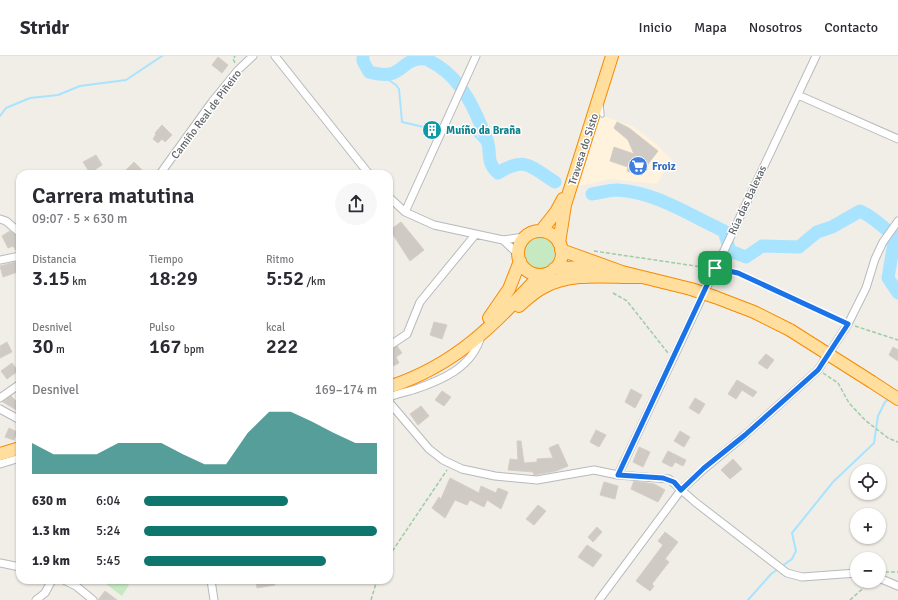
<!DOCTYPE html>
<html lang="es">
<head>
<meta charset="utf-8">
<style>
  body { margin:0; font-family:Signika,sans-serif; background:#f7f7f7; color:#2b2b33; height:100vh; display:flex; flex-direction:column; font-size:15px; white-space:nowrap }
  * { box-sizing:border-box; margin:0 }
  p { font-size:13px; color:#7c7c81 }
  .icon { flex:none; width:22px; height:22px; fill:none; stroke:currentColor; stroke-width:2; stroke-linecap:round; stroke-linejoin:round }
  .map { position:relative; flex:1; overflow:hidden }
  .details { position:absolute; left:16px; top:114px; width:377px; height:414px; display:flex; flex-direction:column; background:#fff; border-radius:12px; box-shadow:0 1px 3px #0004 }
  .details>* { flex:none }
  .controls { position:absolute; left:850px; top:408px; display:grid; gap:8px }
  .controls a { display:grid; place-items:center; width:36px; height:36px; border-radius:50%; background:#fff; box-shadow:0 1px 3px #0004; font-size:20px }
  .pin { position:absolute; display:grid; place-items:center; width:34px; height:34px; color:#fff; margin:-17px; border-radius:8px; box-shadow:0 2px 6px #0006 }
  .round { display:grid; place-items:center; flex:none; width:42px; height:42px; border-radius:21px; background:#f7f7f7 }
  .headline { display:flex; align-items:center; justify-content:space-between; height:68px; padding:0 16px }
  h1 { font-size:22px; font-weight:600; line-height:30px }
  .stats { display:grid; grid-template-columns:repeat(3,1fr); gap:6px; height:68px; padding:4px 16px }
  .stats div { display:grid; align-content:center }
  .stats b { font-size:20px; font-weight:600 }
  .stats small { font-size:11px; font-weight:400 }
  .stats p { font-size:11px }
  .chart { height:112px; padding:8px 16px }
  .chart p { display:flex; justify-content:space-between }
  .chart svg { width:100%; height:72px; margin-top:4px; fill:#0f766e; opacity:.7 }
  ul { padding:0 16px; list-style:none; font-size:13px }
  li { display:grid; grid-template-columns:64px 48px 1fr; align-items:center; height:30px }
  li i { height:10px; border-radius:5px; background:#0f766e }
  header { display:flex; align-items:center; gap:24px; box-sizing:border-box; height:56px; padding:0 20px; background:#fff; border-bottom:1px solid #e1e1e2 }
  header strong { font-size:19px }
  nav { display:flex; gap:22px; margin-inline-start:auto; font-size:14px }
  .map>svg:first-child { display:block }
</style>
</head>
<body>
<header>
<strong>Stridr</strong>
<nav><a>Inicio</a><a>Mapa</a><a>Nosotros</a><a>Contacto</a></nav>
</header>
<div class="map">
<svg width="898" height="544" viewBox="0 0 898 544">
  <rect width="100%" height="100%" fill="#f1ede7"/>
  <!-- commercial -->
  <path fill="#fff3dd" d="M601,59L634,71L654,86L672,104L657,128L611,123L579,130Z"/>
  <!-- green -->
  <path fill="#c7e9c2" d="M523 197a16 16 0 1 1 32 0a16 16 0 1 1-32 0Z
    M103,524H122L129,529L122,540L102,525Z"/>
  <g fill="none" stroke-linecap="round" stroke-linejoin="round">
    <!-- stream -->
    <path stroke="#a8e4ff" stroke-width="2" d="M380,18L396,29L399,33L402,66L428,72
      M0,60L6,52L30,42L58,39L80,30L126,24L162,0
      M434,74H470L489,95
      M748,544L771,518L792,503L796,495L792,477L833,426L874,387L878,360L885,346L890,342"/>
    <!-- river -->
    <path stroke="#a8e4ff" stroke-width="13" d="M363,0V5L369,16C376,18 383,19 390,18C404,15 406,1 426,3C429,4 433,7 437,9C463,25 476,56 487,84C492,98 485,105 498,117C525,100 530,110 555,126
      M592,138C600,137 609,134 617,134C656,136 689,159 724,175L730,195L746,201L762,190L799,191L817,176L832,171L860,155C874,161 882,171 895,180L888,222L898,237"/>
  </g>
  <!-- building -->
  <path fill="#cfcac4" stroke="#d6cec4" d="M218,1L228,9L222,17L212,9Z
    M617,66L629,72L658,95L648,108L647,114L642,119L627,115L628,111L610,105L614,91L634,98L628,84L614,72Z
    M162,69L172,79L165,86L162,83L158,87L153,83L156,78L155,77Z
    M96,99L102,109L90,117L83,106Z
    M134,106L142,114L138,118H122Z
    M401,166L424,194L410,205L390,174Z
    M10,175L20,182V195L17,196L13,190L8,192L2,180Z
    M16,206L20,215L3,221L0,210Z
    M434,266L447,269L442,283L430,279Z
    M7,286L12,296L0,302V290Z
    M397,290L402,297L396,301L399,307L389,312V295Z
    M893,291L898,294V305L889,299Z
    M766,298L774,304L767,313L758,307Z
    M12,307L18,315L7,323L1,315Z
    M737,324L757,336L753,341L742,334L736,343L728,338Z
    M631,333L642,339L635,352L625,346Z
    M442,335L451,341L444,350L435,344Z
    M11,340L20,349L18,355L3,346Z
    M695,342L705,348L699,358L689,352Z
    M421,350L429,360L418,369L410,358Z
    M9,372L17,376L14,384L5,381Z
    M596,374L606,379L599,391L590,386Z
    M680,375L690,381L684,391L674,385Z
    M517,385H521L524,407L537,406V403L553,402L549,392L558,388L568,410L556,415L534,419L533,416L508,414L510,403L518,404Z
    M639,391L650,396L643,411L633,406Z
    M668,395L686,404L683,410L675,406L672,411L662,406Z
    M733,403L742,413L730,423L721,414Z
    M450,422L479,437L481,430L496,437L498,432L508,436L501,453L487,444L484,451L470,444L467,449L455,444L445,462L432,452L439,441L441,443Z
    M634,425L654,428L665,434L658,446L631,433Z
    M604,426L618,430L615,443L600,439Z
    M538,449L546,455L534,469L526,463Z
    M597,471L602,476L593,486L588,481Z
    M665,476L678,486L665,503L669,506L652,528L654,530L650,535L636,525L663,489L658,485Z
    M587,489L602,499L593,511L578,501Z
    M256,524H274L275,529L257,532Z
    M105,535L117,544H98Z"/>
  <g fill="none" stroke-linecap="round" stroke-linejoin="round">
    <defs>
      <path id="service" d="M601,50L602,59"/>
      <path id="minor" d="M275,0L369,118
        M798,39L898,83
        M160,118L212,46L238,14L253,0
        M389,141L405,156L434,169L503,184L524,181
        M405,156L476,0
        M0,163L6,165L20,177
        M503,184L518,198
        M0,204L20,200
        M389,290L407,278L420,246L475,179
        M389,341C396,338 405,336 413,334C442,324 472,312 481,280
        M0,342L20,328
        M389,346L429,393L443,404L462,413L495,420L537,424L594,414L618,419L669,423L695,446L787,517L802,521L857,517
        M0,353L20,364
        M0,408L20,402
        M618,419L816,0
        M0,507L20,511
        M879,522L898,530
        M64,524L76,530L93,544
        M211,524L214,544
        M36,544L45,537L52,524
        M599,544L681,434L704,413L745,379L818,314L848,268L866,232L875,203L883,186L898,165"/>
      <path id="trunk" d="M541,175L556,156L563,143
        M518 197a22 22 0 1 1 44 0a22 22 0 1 1-44 0Z
        M559,187L565,149L612,0
        M561,194L622,216L691,233
        M554,213L580,211L596,213
        M715,241L754,256L790,274
        M519,250C527,243 535,235 544,231C573,215 611,222 642,221
        M489,262L509,233L520,205
        M872,326L898,343
        M389,331C456,309 494,269 540,219
        M0,398L20,392"/>
    </defs>
    <!-- service casing -->
    <use href="#service" stroke="#b7babd" stroke-width="5.5"/>
    <!-- minor casing -->
    <use href="#minor" stroke="#b7babd" stroke-width="9"/>
    <!-- trunk casing -->
    <use href="#trunk" stroke="#f78b00" stroke-width="14"/>
    <!-- path -->
    <path stroke="#9ccda4" stroke-width="1.5" stroke-dasharray="4 2" stroke-linecap="butt" d="M235,7L233,3L235,0
      M594,195L709,212
      M723,214L738,217L842,265
      M613,237L627,245L668,297
      M855,270L898,284
      M823,317L838,327L849,347L865,364L888,382L898,386
      M389,500L447,414
      M885,516H898
      M371,544L377,524
      M850,544L868,528V525"/>
    <!-- service -->
    <use href="#service" stroke="#fff" stroke-width="3.5"/>
    <!-- minor -->
    <use href="#minor" stroke="#fff" stroke-width="7"/>
    <!-- trunk -->
    <use href="#trunk" stroke="#ffde9e" stroke-width="12"/>
    <defs>
      <path id="trunk-bridge" d="M691,233L715,241
        M790,274L872,326"/>
    </defs>
    <!-- trunk-bridge casing -->
    <use href="#trunk-bridge" stroke="#f78b00" stroke-width="14" stroke-linecap="butt"/>
    <!-- trunk-bridge -->
    <use href="#trunk-bridge" stroke="#ffde9e" stroke-width="12"/>
  </g>
  <g fill="none" stroke-linecap="round" stroke-linejoin="round">
    <defs>
      <path id="route" d="M715,212L738,217L848,268L818,314L745,379L704,412L681,434L674,426L663,422L618,419Z"/>
    </defs>
    <!-- route casing -->
    <use href="#route" stroke="#fff" stroke-width="8"/>
    <!-- route -->
    <use href="#route" stroke="#1a73e8" stroke-width="5"/>
  </g>
  <!-- icons -->
  <defs>
    <symbol id="building-disc" viewBox="-11 -11 22 22"><circle r="9.5" fill="#0f9aa8" stroke="#fff"/><path d="M-4-6H4V6H1V3H-1V6H-4ZM-2.5-4.3h1.7v1.8h-1.7ZM.8-4.3h1.7v1.8H.8ZM-2.5-1h1.7V.8h-1.7ZM.8-1h1.7V.8H.8Z" fill="#fff"/></symbol>
    <symbol id="supermarket-disc" viewBox="-11 -11 22 22"><circle r="9.5" fill="#3f7fe0" stroke="#fff"/><path d="M-6-5.5h2.5l.6 2H6L4.5 2H-2.5L-4.4-4H-6ZM-1.5 3.2a1.3 1.3 0 1 0 .1 0ZM3 3.2a1.3 1.3 0 1 0 .1 0Z" fill="#fff"/></symbol>
  </defs>
  <g fill-rule="evenodd">
    <use href="#building-disc" x="421" y="63" width="22" height="22"/>
    <use href="#supermarket-disc" x="627" y="99" width="22" height="22"/>
  </g>
  <g text-anchor="middle" stroke-width="3" stroke-linejoin="round" paint-order="stroke">
    <!-- street labels -->
    <g font-size="11" fill="#5e6367" stroke="#fff">
      <text transform="translate(206 58) rotate(-53)" y="4">Camiño Real de Piñeiro</text>
      <text transform="translate(583 93) rotate(-72)" y="4">Travesa do Sisto</text>
      <text transform="translate(747 144) rotate(-65)" y="4">Rúa das Balexas</text>
    </g>
    <!-- culture labels -->
    <g font-size="11" font-weight="bold" fill="#0d838f" stroke="#fff" text-anchor="start">
      <text x="446" y="78">Muíño da Braña</text>
    </g>
    <!-- shop labels -->
    <g font-size="11" font-weight="bold" fill="#366cbe" stroke="#fff" text-anchor="start">
      <text x="652" y="114">Froiz</text>
    </g>
  </g>
</svg>
<div class="controls">
<a><svg class="icon" aria-label="locate" viewBox="0 0 24 24"><circle cx="12" cy="12" r="6"/><path d="M12 2v4M12 18v4M2 12h4M18 12h4"/></svg></a>
<a>+</a>
<a>−</a>
</div>
<div class="pin" style="left:715px;top:212px;background:#1e9e55"><svg class="icon" aria-label="arrive" viewBox="0 0 24 24"><path d="M6 21V4h12l-3 4 3 4H6"/></svg></div>
<section class="details">
<div class="headline"><div><h1>Carrera matutina</h1><p>09:07 · 5 × 630 m</p></div><a class="round"><svg class="icon" aria-label="share" viewBox="0 0 24 24"><path d="M12 15V3M7 8l5-5 5 5M5 13v7h14v-7"/></svg></a></div>
<div class="stats">
<div><p>Distancia</p><b>3.15<small> km</small></b></div>
<div><p>Tiempo</p><b>18:29</b></div>
<div><p>Ritmo</p><b>5:52<small> /km</small></b></div>
</div>
<div class="stats">
<div><p>Desnivel</p><b>30<small> m</small></b></div>
<div><p>Pulso</p><b>167<small> bpm</small></b></div>
<div><p>kcal</p><b>222</b></div>
</div>
<div class="chart"><p><span>Desnivel</span>169–174 m</p>
<svg viewBox="0 0 160 44" preserveAspectRatio="none"><path d="M0 44V25L10 32L20 32L30 32L40 25L50 25L60 25L70 32L80 38L90 38L100 19L110 6L120 6L130 12L140 19L150 25L160 25V44z"/></svg>
</div>
<ul>
<li><b>630 m</b>6:04<i style="width:62%"></i></li>
<li><b>1.3 km</b>5:24<i style="width:100%"></i></li>
<li><b>1.9 km</b>5:45<i style="width:78%"></i></li>
</ul>
</section>
</div>
</body>
</html>
